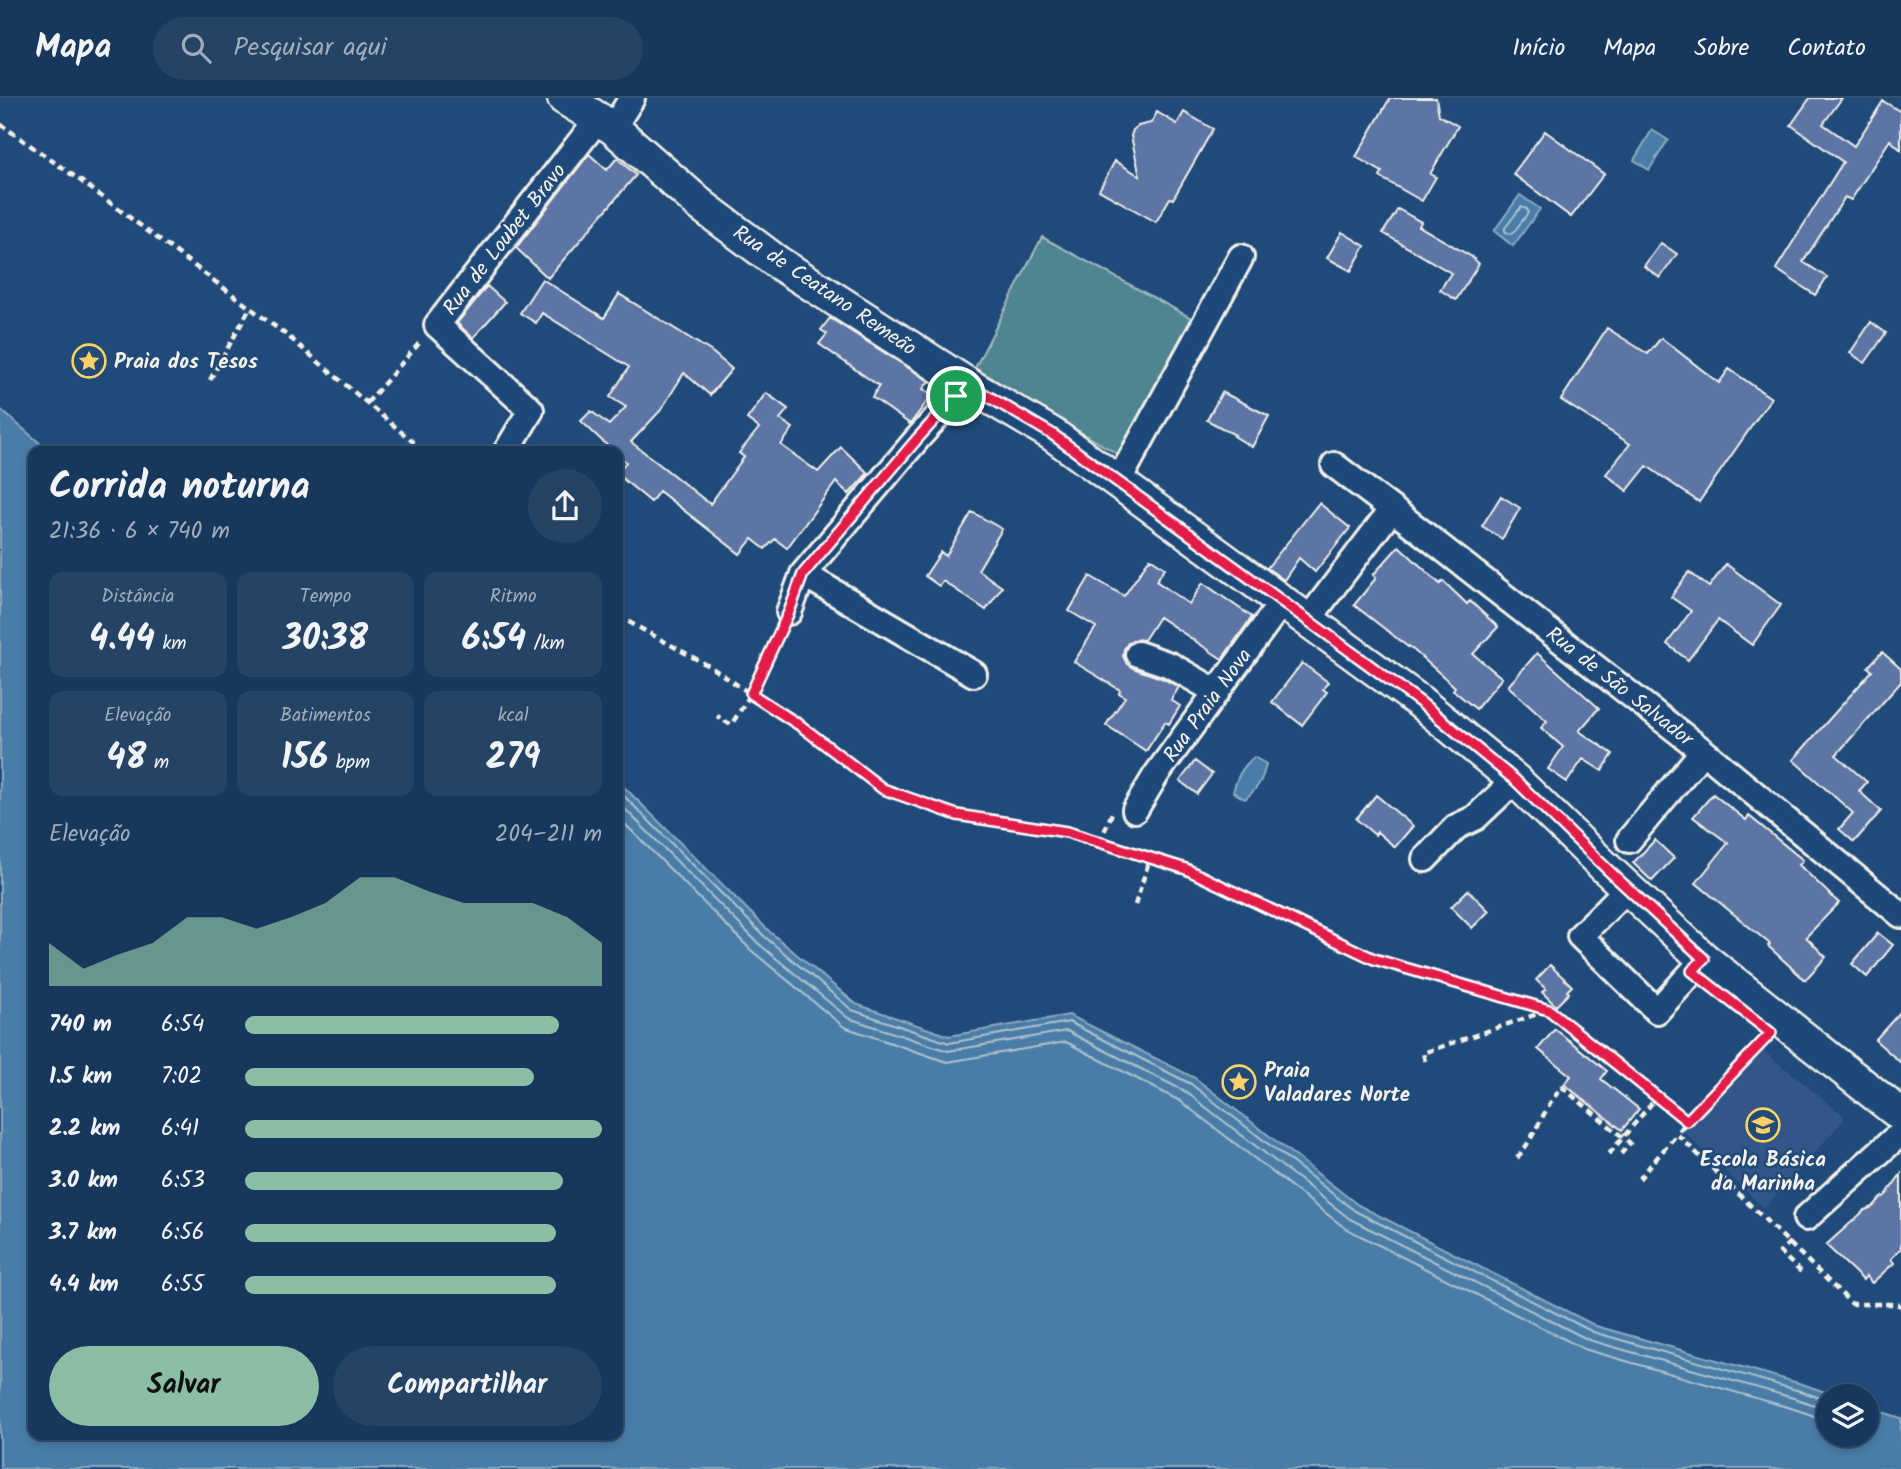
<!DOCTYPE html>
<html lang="pt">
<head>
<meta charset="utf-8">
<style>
  body { margin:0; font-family:Kalam,sans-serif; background:#244365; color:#f1f3f6; height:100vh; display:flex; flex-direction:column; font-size:26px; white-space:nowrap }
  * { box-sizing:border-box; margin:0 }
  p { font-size:23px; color:#9eacbb }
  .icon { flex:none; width:38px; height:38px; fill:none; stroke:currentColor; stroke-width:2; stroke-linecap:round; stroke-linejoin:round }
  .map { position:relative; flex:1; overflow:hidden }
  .details { position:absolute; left:28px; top:348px; width:595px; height:994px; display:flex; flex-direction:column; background:#17385c; border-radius:14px; box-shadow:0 4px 10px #0003,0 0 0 2px #365272 }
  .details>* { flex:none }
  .buttons { position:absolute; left:1816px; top:1286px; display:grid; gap:14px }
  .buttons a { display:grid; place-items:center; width:63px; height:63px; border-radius:50%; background:#17385c; box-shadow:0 4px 10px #0003,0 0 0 2px #365272; font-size:35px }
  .pin { position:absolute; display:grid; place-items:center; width:60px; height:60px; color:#fff; margin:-30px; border:4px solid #fff; border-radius:50%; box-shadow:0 2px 7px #0007 }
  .round { display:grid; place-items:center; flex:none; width:74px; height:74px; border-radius:37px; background:#244365 }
  .overview { display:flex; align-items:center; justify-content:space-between; height:119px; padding:0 21px }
  h1 { font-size:38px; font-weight:600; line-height:52px }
  .stats { display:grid; grid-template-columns:repeat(3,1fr); gap:10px; height:119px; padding:7px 21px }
  .stats div { display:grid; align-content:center; border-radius:14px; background:#244365; text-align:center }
  .stats b { font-size:35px; font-weight:600 }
  .stats small { font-size:19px; font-weight:400 }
  .stats p { font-size:19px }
  .chart { height:196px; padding:14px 21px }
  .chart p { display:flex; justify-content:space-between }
  .chart svg { width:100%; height:126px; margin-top:7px; fill:#8abfa5; opacity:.7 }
  .primary-button { display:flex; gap:14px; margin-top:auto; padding:14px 21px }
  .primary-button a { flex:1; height:80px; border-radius:42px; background:#8abfa5; color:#111; font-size:28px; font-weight:600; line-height:80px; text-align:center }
  .primary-button a+a { background:#244365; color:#f1f3f6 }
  ul { padding:0 21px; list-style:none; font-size:23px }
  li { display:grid; grid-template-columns:112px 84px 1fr; align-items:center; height:52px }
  li i { height:18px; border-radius:9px; background:#8abfa5 }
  header { display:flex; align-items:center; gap:42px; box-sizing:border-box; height:98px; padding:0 35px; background:#17385c; border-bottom:2px solid #365272 }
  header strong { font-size:33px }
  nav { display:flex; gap:38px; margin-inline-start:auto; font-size:24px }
  .search { width:490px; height:63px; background:#244365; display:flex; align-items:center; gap:18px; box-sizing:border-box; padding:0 24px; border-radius:38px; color:#9eacbb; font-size:26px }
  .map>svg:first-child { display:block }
</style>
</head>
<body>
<header>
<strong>Mapa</strong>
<div class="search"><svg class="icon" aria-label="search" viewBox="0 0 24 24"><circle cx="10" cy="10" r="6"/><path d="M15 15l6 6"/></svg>Pesquisar aqui</div>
<nav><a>Início</a><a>Mapa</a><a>Sobre</a><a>Contato</a></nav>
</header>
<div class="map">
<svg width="1901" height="1371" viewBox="0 0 1901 1371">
  <rect width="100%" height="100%" fill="#1f4a7a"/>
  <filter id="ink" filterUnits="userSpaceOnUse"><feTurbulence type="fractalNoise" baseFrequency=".0143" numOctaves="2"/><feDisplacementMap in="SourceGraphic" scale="14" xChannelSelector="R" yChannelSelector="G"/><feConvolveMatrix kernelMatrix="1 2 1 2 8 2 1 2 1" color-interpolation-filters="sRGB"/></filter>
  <g filter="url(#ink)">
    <!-- built -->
    <path fill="#325787" d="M1760,950L1844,1018V1022L1764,1110L1682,1032Z"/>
    <!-- green -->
    <path fill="#4f8491" stroke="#a2babc" stroke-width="2" d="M1042,139L1193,221L1119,357L975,270Z"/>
    <!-- water -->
    <path fill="#497da7" stroke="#8dabc1" stroke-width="2" d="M1652,32L1668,42L1649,72L1634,62Z
      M1520,97L1540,111L1513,148L1494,133Z
      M0,311L49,353L33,354V1337H618V683L770,834L856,906L949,938L1069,917L1195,980L1358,1107L1596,1228L1802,1286L1837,1298H1829V1337H1867V1309L1901,1320V1371H0Z
      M1254,659L1266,666C1263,682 1257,691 1245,701L1233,694C1237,679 1242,669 1254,659Z"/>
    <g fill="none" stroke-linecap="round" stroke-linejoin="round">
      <!-- shore -->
      <path stroke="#b0c3ce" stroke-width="2" d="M1521,109L1527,111L1528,115L1513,135L1509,136L1505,133V130Z
        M618,692L765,839L852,912L949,945L1069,924L1191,986L1355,1113L1593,1234L1800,1293L1829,1303
        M618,704L759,846L848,920L948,953L1067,933L1186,994L1350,1121L1589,1242L1797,1301L1829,1312
        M618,719L752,853L844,929L947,964L1066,944L1180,1003L1345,1130L1584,1251L1794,1311L1829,1323"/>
    </g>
    <!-- building -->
    <path fill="#5d74a5" stroke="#f4f1e8" stroke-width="2" d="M1390,0H1436L1439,17L1458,28L1430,76L1436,79L1422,103L1380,79L1382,74L1356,59Z
      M1810,0H1842L1823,26L1854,48L1883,3L1901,14V52L1890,42L1851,102L1845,99L1803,164L1827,179L1815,197L1776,171L1843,64L1791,27Z
      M1157,14L1177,26L1184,14L1213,31L1173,101L1170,100L1156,124L1099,92L1115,63L1140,78L1131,38L1133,32L1138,28L1151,25Z
      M1545,33L1604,76L1571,119L1513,76Z
      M589,56L607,72L617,60L636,77L548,180L516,150Z
      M1398,111L1421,124L1419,128L1472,159L1479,166L1456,202L1440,192L1451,175L1383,135Z
      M1342,134L1365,148L1351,173L1327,160Z
      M1661,145L1677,156L1660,180L1644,168Z
      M542,181L604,220L619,196L712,254L732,271L710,297L684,275L661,312L631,344L710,406L744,359L739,355L759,330L747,321L766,295L788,311L780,321L793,330L781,347L818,374L841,349L868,375L849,396L836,384L787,450L775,441L765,451L752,441L740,456L659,393L651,404L618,377V374L626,364L618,357V354H614L581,323L591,313L609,327L626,309L610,299L629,269L542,215L536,225L520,215Z
      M487,188L505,204L473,240L457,225Z
      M830,220L929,283L923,291L932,297L910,326L872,299L879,288L819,246L827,236L821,232Z
      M1871,224L1886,235L1865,265L1850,255Z
      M1607,230L1648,256L1661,240L1719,285L1729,271L1771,300L1699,404L1647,368L1627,393L1606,376L1630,346L1561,302Z
      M1222,294L1269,318L1252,349L1234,338L1235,337L1207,322Z
      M1501,398L1520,410L1502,441L1482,428Z
      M1319,405L1350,430L1315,474L1299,460L1284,482L1267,470Z
      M972,414L1002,431L978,472L1002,489L986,512L943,483L939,488L925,478L941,454L946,458Z
      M1399,448L1440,486L1443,483L1467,506L1470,503L1498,529L1473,556L1502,580L1476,611L1453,592L1455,589L1409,548L1408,549L1354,507L1376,480L1373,477Z
      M1150,460L1165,470L1156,483L1189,506L1203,485L1252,519L1222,561L1159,519L1144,542L1136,541L1128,545L1124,551L1123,558L1127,566L1133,570L1164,581L1179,589L1171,602L1180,608L1169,626L1165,624L1146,653L1106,627L1125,599L1119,595L1120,592L1074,564L1096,529L1069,513L1090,478L1124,498Z
      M1726,466L1781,507L1752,547L1718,522L1688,562L1667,546L1691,513L1671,499L1689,474L1709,489Z
      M1882,554L1901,571V584L1836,657L1867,684L1859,693L1881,713L1854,744L1839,731L1853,715L1793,662L1872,573L1868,569Z
      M1537,555L1599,610L1579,633L1613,656L1602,673L1583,661L1567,684L1548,671L1563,649L1541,630L1547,623L1508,588Z
      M1302,565L1328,584L1323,591L1327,594L1302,627L1272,604Z
      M1195,663L1212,676L1197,696L1180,683Z
      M1713,696L1746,722L1749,718L1803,762L1799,767L1839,805L1806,839L1826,859L1805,882L1768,848L1770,846L1696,785L1728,745L1693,719Z
      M1376,697L1413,728L1395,749L1377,734L1375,737L1356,721Z
      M1655,742L1674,760L1652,783L1633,765Z
      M1468,792L1489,813L1472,830L1451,809Z
      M1878,835L1893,847L1867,879L1852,866Z
      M1550,867L1572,888L1567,893L1569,895L1556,908L1542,894L1546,891L1536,882Z
      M1901,913V965L1875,942Z
      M1555,931L1607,973L1601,981L1639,1011L1622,1032L1564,986L1571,978L1538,951Z
      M1901,1076V1150L1891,1161L1894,1165L1872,1185L1866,1178L1863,1182L1826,1147L1865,1112L1873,1109L1879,1102L1886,1097Z"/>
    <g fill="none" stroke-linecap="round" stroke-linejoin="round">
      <defs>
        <path id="minor" d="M613,30L632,0
          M506,354L531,312L437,227L598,21
          M1334,367L1392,411L1703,653L1901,817
          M1118,384L1241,159
          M803,476L974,576
          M789,514L803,476L917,341L967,286
          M1308,522L1392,411
          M1138,556L1170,567L1217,594
          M1135,712L1156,677L1282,504
          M1629,742L1703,653
          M1425,761L1456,729L1475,720L1515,682
          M1627,791L1580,838L1657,913L1704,861
          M1806,1120L1893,1042L1901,1037"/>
        <path id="major" d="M564,0L613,30L702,108L777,164L967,286L1052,336L1420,604L1515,682L1608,772L1704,861L1901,1017"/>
      </defs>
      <!-- minor casing -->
      <use href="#minor" stroke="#f4f1e8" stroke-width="30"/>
      <!-- major casing -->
      <use href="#major" stroke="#f4f1e8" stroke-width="37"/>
      <!-- path -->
      <path stroke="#f4f1e8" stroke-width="4.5" stroke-dasharray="7 5" stroke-linecap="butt" d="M0,26L81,83L289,239L425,354
        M210,282L250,210
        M367,305L422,242
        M618,518L709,568L751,596L731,627L717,618
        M780,533L751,596L801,628L883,691L957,717L1067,734L1186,771L1373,861L1549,912
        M1100,744L1112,715
        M1135,807L1150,760
        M1425,963L1423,955L1549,912L1687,1023L1677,1036L1852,1206H1896L1901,1208
        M1687,1023L1766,940
        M1609,1056L1657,999
        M1517,1060C1536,1038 1543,1011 1562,989L1630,1045L1621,1056
        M1639,1081L1677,1036
        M1790,1144L1780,1154L1802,1175"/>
      <!-- minor -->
      <use href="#minor" stroke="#1f4a7a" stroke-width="24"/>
      <!-- major -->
      <use href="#major" stroke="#1f4a7a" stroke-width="32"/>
    </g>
  </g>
  <g fill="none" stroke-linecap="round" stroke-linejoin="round" filter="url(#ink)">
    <defs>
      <path id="route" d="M967,286L1052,336L1420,604L1515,682L1608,772L1704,861L1692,873L1771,935L1687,1023L1549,912L1374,861L1186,771L1067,734L957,717L883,691L801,628L751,596L789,514L803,476L917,341Z"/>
    </defs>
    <!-- route casing -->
    <use href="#route" stroke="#fff" stroke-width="14"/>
    <!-- route -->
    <use href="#route" stroke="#e11d48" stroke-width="9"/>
  </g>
  <!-- icons -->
  <defs>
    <symbol id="sight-ring" viewBox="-11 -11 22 22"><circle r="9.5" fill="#1f4a7a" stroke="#ffd166" stroke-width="1.5"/><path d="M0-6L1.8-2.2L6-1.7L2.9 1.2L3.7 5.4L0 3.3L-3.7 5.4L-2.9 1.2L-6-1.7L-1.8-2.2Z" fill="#ffd166"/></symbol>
    <symbol id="school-ring" viewBox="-11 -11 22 22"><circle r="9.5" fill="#1f4a7a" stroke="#ffd166" stroke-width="1.5"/><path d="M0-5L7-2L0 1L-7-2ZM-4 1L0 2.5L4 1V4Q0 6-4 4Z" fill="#ffd166"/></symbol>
  </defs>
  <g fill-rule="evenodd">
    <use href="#sight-ring" x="70" y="244" width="38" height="38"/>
    <use href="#sight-ring" x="1220" y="965" width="38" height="38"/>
    <use href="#school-ring" x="1744" y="1008" width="38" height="38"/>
  </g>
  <g text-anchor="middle" stroke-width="5" stroke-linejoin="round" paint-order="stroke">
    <!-- street labels -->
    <g font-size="21" fill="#f4f1e8" stroke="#1f4a7a">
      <text transform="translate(504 141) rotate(-52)" y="7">Rua de Loubet Bravo</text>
      <text transform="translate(825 192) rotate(34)" y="7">Rua de Ceatano Remeão</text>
      <text transform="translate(1620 588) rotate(38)" y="7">Rua de São Salvador</text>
      <text transform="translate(1207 607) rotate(-54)" y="7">Rua Praia Nova</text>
    </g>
    <!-- poi labels -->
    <g font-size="21" font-weight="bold" fill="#f4f1e8" stroke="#1f4a7a" text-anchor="start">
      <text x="114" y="270">Praia dos Tesos</text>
      <text x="1264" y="979">Praia<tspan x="1264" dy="24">Valadares Norte</tspan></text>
      <text x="1763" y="1068" text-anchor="middle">Escola Básica<tspan x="1763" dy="24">da Marinha</tspan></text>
    </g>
  </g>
</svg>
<div class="buttons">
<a><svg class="icon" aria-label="layers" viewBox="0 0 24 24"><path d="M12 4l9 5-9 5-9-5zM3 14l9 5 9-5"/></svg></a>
</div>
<div class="pin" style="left:956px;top:298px;background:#1e9e55"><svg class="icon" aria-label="arrive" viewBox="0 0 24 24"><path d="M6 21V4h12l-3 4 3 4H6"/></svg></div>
<section class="details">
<div class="overview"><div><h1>Corrida noturna</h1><p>21:36 · 6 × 740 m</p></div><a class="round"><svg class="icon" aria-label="share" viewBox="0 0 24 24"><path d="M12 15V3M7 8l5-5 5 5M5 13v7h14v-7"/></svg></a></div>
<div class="stats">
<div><p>Distância</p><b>4.44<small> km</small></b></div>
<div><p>Tempo</p><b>30:38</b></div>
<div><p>Ritmo</p><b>6:54<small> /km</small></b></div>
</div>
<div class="stats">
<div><p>Elevação</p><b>48<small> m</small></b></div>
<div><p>Batimentos</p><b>156<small> bpm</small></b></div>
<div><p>kcal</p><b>279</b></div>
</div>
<div class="chart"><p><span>Elevação</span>204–211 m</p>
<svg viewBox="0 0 160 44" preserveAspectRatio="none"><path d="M0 44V29L10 38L20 33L30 29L40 20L50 20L60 24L70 20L80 15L90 6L100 6L110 11L120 15L130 15L140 15L150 20L160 29V44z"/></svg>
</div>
<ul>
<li><b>740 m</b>6:54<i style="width:88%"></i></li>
<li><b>1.5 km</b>7:02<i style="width:81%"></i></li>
<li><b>2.2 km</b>6:41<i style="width:100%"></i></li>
<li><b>3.0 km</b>6:53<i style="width:89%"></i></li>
<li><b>3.7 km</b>6:56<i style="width:87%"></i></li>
<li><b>4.4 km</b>6:55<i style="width:87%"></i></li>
</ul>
<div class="primary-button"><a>Salvar</a><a>Compartilhar</a></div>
</section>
</div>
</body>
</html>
